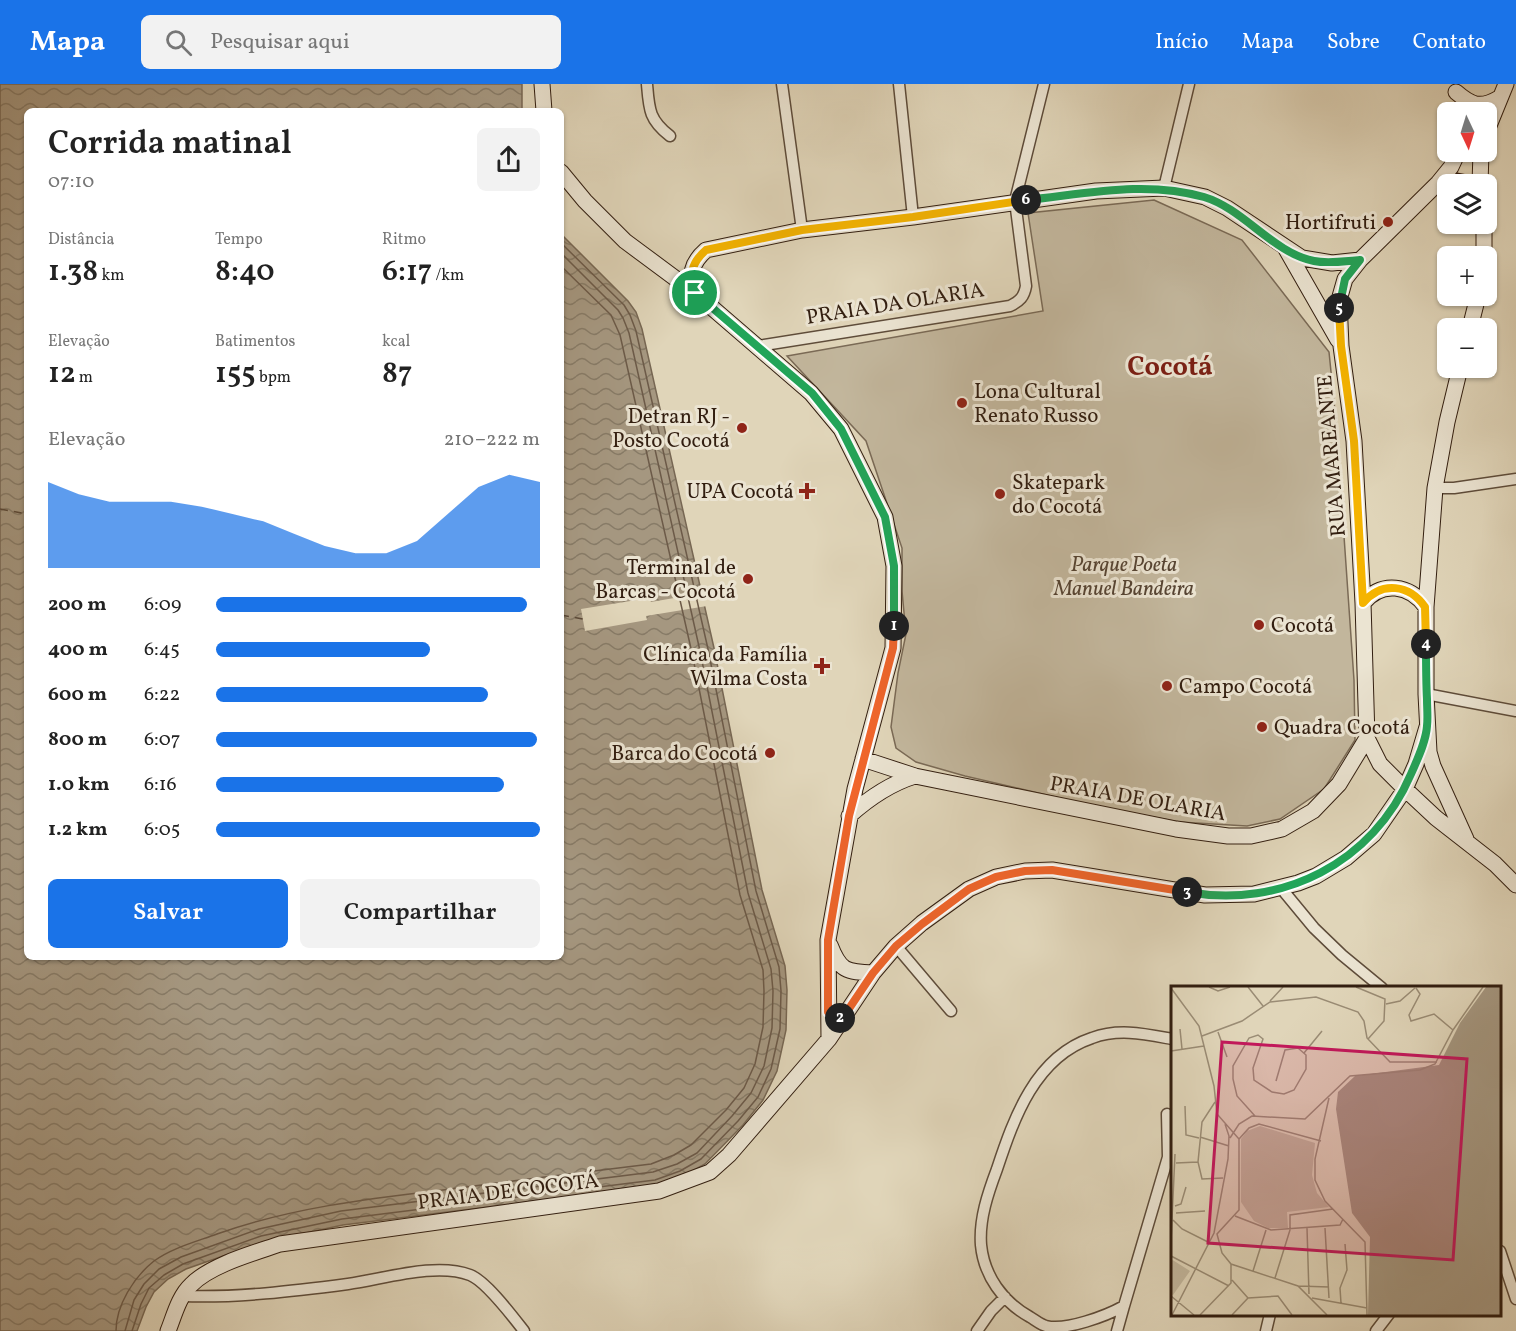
<!DOCTYPE html>
<html lang="pt">
<head>
<meta charset="utf-8">
<style>
  body { margin:0; font-family:Vollkorn,serif; background:#f2f2f2; color:#222; height:100vh; display:flex; flex-direction:column; font-size:22px; white-space:nowrap }
  * { box-sizing:border-box; margin:0 }
  p { font-size:20px; color:#767676 }
  .icon { flex:none; width:33px; height:33px; fill:none; stroke:currentColor; stroke-width:2; stroke-linecap:round; stroke-linejoin:round }
  .map { position:relative; flex:1; overflow:hidden }
  .sheet { position:absolute; left:24px; top:24px; width:540px; height:852px; display:flex; flex-direction:column; background:#fff; border-radius:9px; box-shadow:0 2px 4px #0004 }
  .sheet>* { flex:none }
  .needle { width:39px; rotate:176deg }
  .controls { position:absolute; left:1437px; top:18px; display:grid; gap:12px }
  .controls a { display:grid; place-items:center; width:60px; height:60px; border-radius:9px; background:#fff; box-shadow:0 2px 4px #0004; font-size:30px }
  .pin { position:absolute; display:grid; place-items:center; width:51px; height:51px; color:#fff; margin:-26px; border:3px solid #fff; border-radius:50%; box-shadow:0 2px 6px #0007 }
  .km { position:absolute; width:30px; height:30px; margin:-15px; border-radius:50%; background:#222; color:#fff; font-size:16px; line-height:30px; text-align:center }
  .round { display:grid; place-items:center; flex:none; width:63px; height:63px; border-radius:9px; background:#f2f2f2 }
  .summary { display:flex; align-items:center; justify-content:space-between; height:102px; padding:0 24px }
  h1 { font-size:33px; font-weight:600; line-height:45px }
  .metrics { display:grid; grid-template-columns:repeat(3,1fr); gap:9px; height:102px; padding:6px 24px }
  .metrics div { display:grid; align-content:center }
  .metrics b { font-size:30px; font-weight:600 }
  .metrics small { font-size:16px; font-weight:400 }
  .metrics p { font-size:16px }
  .chart { height:168px; padding:12px 24px }
  .chart p { display:flex; justify-content:space-between }
  .chart svg { width:100%; height:108px; margin-top:6px; fill:#1a73e8; opacity:.7 }
  .button { display:flex; gap:12px; margin-top:auto; padding:12px 24px }
  .button a { flex:1; height:69px; border-radius:9px; background:#1a73e8; color:#fff; font-size:24px; font-weight:600; line-height:69px; text-align:center }
  .button a+a { background:#f2f2f2; color:#222 }
  ul { padding:0 24px; list-style:none; font-size:20px }
  li { display:grid; grid-template-columns:96px 72px 1fr; align-items:center; height:45px }
  li i { height:15px; border-radius:8px; background:#1a73e8 }
  header { display:flex; align-items:center; gap:36px; box-sizing:border-box; height:84px; padding:0 30px; background:#1a73e8; color:#fff }
  header strong { font-size:28px }
  nav { display:flex; gap:33px; margin-inline-start:auto; font-size:21px }
  .search { width:420px; height:54px; background:#f2f2f2; display:flex; align-items:center; gap:15px; box-sizing:border-box; padding:0 21px; border-radius:9px; color:#767676; font-size:22px }
  .map>svg:first-child { display:block }
</style>
</head>
<body>
<header>
<strong>Mapa</strong>
<div class="search"><svg class="icon" aria-label="search" viewBox="0 0 24 24"><circle cx="10" cy="10" r="6"/><path d="M15 15l6 6"/></svg>Pesquisar aqui</div>
<nav><a>Início</a><a>Mapa</a><a>Sobre</a><a>Contato</a></nav>
</header>
<div class="map">
<svg width="1516" height="1247" viewBox="0 0 1516 1247">
  <defs>
    <pattern id="water-waves" width="16" height="10" patternUnits="userSpaceOnUse" patternTransform="scale(1.5)"><rect width="16" height="10" fill="#a59780"/><path d="M0 5q4-4 8 0t8 0" fill="none" stroke="#877b67"/></pattern>
  </defs>
  <rect width="100%" height="100%" fill="#e0d5b9"/>
  <filter id="stains"><feTurbulence type="fractalNoise" baseFrequency=".00333" numOctaves="4"/><feColorMatrix values="0 0 0 0 .2 0 0 0 0 .09 0 0 0 0 .02 0 0 0 .5 -.17"/></filter>
  <radialGradient id="worn" r=".72"><stop offset=".6" stop-color="#630" stop-opacity="0"/><stop offset="1" stop-color="#630" stop-opacity=".3"/></radialGradient>
  <!-- green -->
  <path fill="#c2b69c" stroke="#7a6a56" stroke-width="1.5" d="M1154,116L1242,156L1329,268L1336,337L1354,596L1355,656L1324,705L1280,735L1247,742L1179,738L1090,721L965,692L916,678L896,664L891,643L898,589L906,550L902,507V464L866,357L787,272L1043,227L1028,129Z"/>
  <!-- water -->
  <path fill="url(#water-waves)" stroke="#776753" stroke-width="1.5" d="M0,0H522V27H27V873H561V150L628,217L636,228L642,245L714,564L762,806L785,882L787,906L786,946L777,987L763,1016L743,1041L705,1080L683,1092L656,1102L343,1141L263,1158L186,1185L168,1195L154,1208L146,1223L137,1247H0Z"/>
  <!-- pier -->
  <path fill="#e0d5b9" d="M703,509L707,522L646,532L647,536L585,547L581,525L649,514L651,518Z"/>
  <g fill="none" stroke-linecap="round" stroke-linejoin="round">
    <!-- shore -->
    <path stroke="#6c5a48" stroke-width="1.5" d="M116,1247C116,1221 134,1193 154,1177C172,1164 195,1158 217,1150C290,1124 366,1115 443,1106C512,1097 582,1088 651,1080L674,1071L691,1061L726,1026L744,1004L755,980L763,943L764,907L763,886L740,811L692,569L620,251L611,231L561,182
      M125,1247L134,1216L144,1200L159,1185L181,1173L259,1145L341,1127L653,1088L677,1080L697,1069L732,1032L751,1009L764,982L772,944L773,907L771,885L748,809L700,567L629,249L623,234L618,226L561,169
      M132,1247L141,1220L149,1204L164,1191L183,1180L261,1152L342,1135L655,1096L680,1087L701,1075L738,1037L758,1013L771,985L780,945L781,907L779,883L756,807L708,565L636,247L630,231L624,221L561,159"/>
    <!-- ferry -->
    <path stroke="#5a4837" stroke-width="1.5" stroke-dasharray="8 6" stroke-linecap="butt" d="M0,425L27,430
      M561,531L583,535"/>
    <defs>
      <path id="street" d="M647,0C649,25 649,36 670,52
        M782,0L802,146
        M899,0L913,133
        M1164,104L1189,0
        M758,262L1010,222C1020,217 1024,213 1026,202L1015,117L1044,0
        M1435,404H1454L1516,395
        M1426,610L1516,627
        M1281,804L1314,844L1342,871L1382,904
        M896,862L951,927
        M1167,1030L1168,1073L1124,1222C1106,1232 1066,1247 1046,1242C1041,1241 1035,1236 1030,1233C1003,1218 984,1192 981,1161C979,1135 988,1109 997,1085C1014,1034 1035,973 1092,954C1119,944 1145,950 1172,955
        M1500,1167L1516,1215
        M183,1212C237,1214 294,1207 348,1200C384,1195 436,1178 470,1191C486,1197 513,1233 524,1247
        M977,1247L991,1227L1005,1213
        M1117,1247L1124,1222
        M1266,1247L1270,1230
        M1376,1247L1389,1230"/>
      <path id="secondary" d="M542,0L544,27
        M1456,8C1471,21 1480,25 1499,14
        M1486,49L1506,0
        M1458,68L1451,83L1438,99L1360,176L1345,195L1339,216L1341,262L1354,357L1363,519L1367,654L1380,680L1405,705L1436,734L1495,780L1516,801
        M561,88L585,117L625,157L695,209L811,309L841,345L885,433L894,482L893,564L855,705L828,856L829,955
        M1438,99L1452,96L1472,100
        M1480,100L1481,68
        M1484,140V172
        M1286,165L1338,256
        M695,209C689,191 691,179 706,166L802,146L913,133L1096,107L1164,104L1205,113L1227,124L1302,174L1332,179L1360,176
        M1470,244L1478,212
        M1460,284L1447,338L1435,404L1426,523V610L1429,668L1433,682L1466,755
        M1363,519C1382,496 1410,501 1426,523
        M863,675L915,692L1176,745L1228,752H1251L1282,745L1313,727L1339,700L1367,654
        M849,732C869,714 889,700 915,692
        M830,861C840,887 846,888 873,889
        M168,1247C174,1232 179,1212 191,1201C210,1181 254,1169 280,1160L659,1107L710,1088L729,1071L829,955L873,889L896,862L922,839L969,805L996,793L1025,787L1052,786L1205,811L1254,810L1298,799L1316,792L1346,774L1374,750L1405,705L1416,680L1427,643"/>
    </defs>
    <!-- street casing -->
    <use href="#street" stroke="#5e4c3a" stroke-width="13"/>
    <!-- secondary casing -->
    <use href="#secondary" stroke="#321e10" stroke-width="17"/>
    <!-- street -->
    <use href="#street" stroke="#ebe4d2" stroke-width="10"/>
    <!-- secondary -->
    <use href="#secondary" stroke="#ebe4d2" stroke-width="15"/>
  </g>
  <g fill="none" stroke-linecap="round" stroke-linejoin="round">
    <defs>
      <path id="split-1" d="M695,209L812,309L841,345L885,433L894,482V542"/>
      <path id="split-2" d="M840,934L834,933L828,928V856L849,732L893,564L894,542"/>
      <path id="split-3" d="M840,934L844,932L873,889L896,862L922,840L969,805L996,793L1025,787L1052,786L1187,808"/>
      <path id="split-4" d="M1187,808C1282,825 1373,779 1411,690C1417,676 1426,658 1427,642C1428,634 1427,624 1427,615C1426,597 1426,578 1426,560"/>
      <path id="split-5" d="M1339,224L1341,262L1354,357L1363,519C1382,496 1410,501 1425,523L1426,560"/>
      <path id="split-6" d="M1026,116C1085,110 1145,96 1204,113C1244,125 1273,169 1314,177C1329,180 1345,177 1360,176L1345,195L1339,224"/>
      <path id="split-7" d="M695,209C689,191 691,179 706,166L802,146L913,133L1026,116"/>
    </defs>
    <!-- split-1 casing -->
    <use href="#split-1" stroke="#fff" stroke-width="12"/>
    <!-- split-2 casing -->
    <use href="#split-2" stroke="#fff" stroke-width="12"/>
    <!-- split-3 casing -->
    <use href="#split-3" stroke="#fff" stroke-width="12"/>
    <!-- split-4 casing -->
    <use href="#split-4" stroke="#fff" stroke-width="12"/>
    <!-- split-5 casing -->
    <use href="#split-5" stroke="#fff" stroke-width="12"/>
    <!-- split-6 casing -->
    <use href="#split-6" stroke="#fff" stroke-width="12"/>
    <!-- split-7 casing -->
    <use href="#split-7" stroke="#fff" stroke-width="12"/>
    <!-- split-1 -->
    <use href="#split-1" stroke="#22a559" stroke-width="8"/>
    <!-- split-2 -->
    <use href="#split-2" stroke="#f0652b" stroke-width="8"/>
    <!-- split-3 -->
    <use href="#split-3" stroke="#f0652b" stroke-width="8"/>
    <!-- split-4 -->
    <use href="#split-4" stroke="#22a559" stroke-width="8"/>
    <!-- split-5 -->
    <use href="#split-5" stroke="#f5b400" stroke-width="8"/>
    <!-- split-6 -->
    <use href="#split-6" stroke="#22a559" stroke-width="8"/>
    <!-- split-7 -->
    <use href="#split-7" stroke="#f5b400" stroke-width="8"/>
  </g>
  <!-- markers -->
  <g fill="#8f2418" stroke="#ebe4d2" stroke-width="2">
    <circle cx="1388" cy="138" r="6"/>
    <circle cx="962" cy="319" r="6"/>
    <circle cx="742" cy="344" r="6"/>
    <path d="M804 398h6v6h6v6h-6v6h-6v-6h-6v-6h6z"/>
    <circle cx="1000" cy="410" r="6"/>
    <circle cx="748" cy="495" r="6"/>
    <circle cx="1259" cy="541" r="6"/>
    <path d="M819 573h6v6h6v6h-6v6h-6v-6h-6v-6h6z"/>
    <circle cx="1167" cy="602" r="6"/>
    <circle cx="1262" cy="643" r="6"/>
    <circle cx="770" cy="669" r="6"/>
  </g>
  <g text-anchor="middle" stroke-width="6" stroke-linejoin="round" paint-order="stroke">
    <!-- poi labels -->
    <g font-size="21" fill="#321e10" stroke="#ebe4d2" text-anchor="end">
      <text x="1376" y="145">Hortifruti</text>
      <text x="974" y="314" text-anchor="start">Lona Cultural<tspan x="974" dy="24">Renato Russo</tspan></text>
      <text x="730" y="339">Detran RJ -<tspan x="730" dy="24">Posto Cocotá</tspan></text>
      <text x="1012" y="405" text-anchor="start">Skatepark<tspan x="1012" dy="24">do Cocotá</tspan></text>
      <text x="794" y="414">UPA Cocotá</text>
      <text x="736" y="490">Terminal de<tspan x="736" dy="24">Barcas - Cocotá</tspan></text>
      <text x="1271" y="548" text-anchor="start">Cocotá</text>
      <text x="808" y="577">Clínica da Família<tspan x="808" dy="24">Wilma Costa</tspan></text>
      <text x="1179" y="609" text-anchor="start">Campo Cocotá</text>
      <text x="1274" y="650" text-anchor="start">Quadra Cocotá</text>
      <text x="758" y="676">Barca do Cocotá</text>
    </g>
    <!-- street labels -->
    <g font-size="21" fill="#321e10" stroke="#ebe4d2">
      <text transform="translate(895 219) rotate(-9)" y="7">PRAIA DA OLARIA</text>
      <text transform="translate(1331 372) rotate(-95)" y="7">RUA MAREANTE</text>
      <text transform="translate(1138 714) rotate(10)" y="7">PRAIA DE OLARIA</text>
      <text transform="translate(508 1107) rotate(-7)" y="7">PRAIA DE COCOTÁ</text>
    </g>
    <!-- park labels -->
    <g font-size="21" font-style="italic" fill="#564433" stroke="#ebe4d2">
      <text x="1124" y="487">Parque Poeta<tspan x="1124" dy="24">Manuel Bandeira</tspan></text>
    </g>
    <!-- district labels -->
    <g font-size="27" font-weight="bold" fill="#7a1f14" stroke="#ebe4d2">
      <text x="1170" y="291">Cocotá</text>
    </g>
  </g>
  <!-- overview -->
  <g transform="translate(1171 902)">
    <rect width="330" height="330" fill="#e0d5b9"/>
    <path d="M89,140L144,157L141,189L146,207L158,221L116,226L117,242H97L83,235L70,216V153L76,145ZM0,273L19,285L2,309L0,308Z" fill="#c2b69c"/>
    <path d="M315,1H330V329H197L199,251L181,227L165,123L167,106L184,90L268,79L289,37Z" fill="#a59780"/>
    <path fill="none" stroke="#a59780" stroke-width="3" d="M194,181L330,217"/>
    <path fill="none" stroke="#9a8c75" stroke-width="1.5" d="M38,1L47,5L59,1M77,1L92,20M185,1L214,13L213,35L197,53M0,2L28,40L43,100L46,128L68,153V224L46,248L51,267L60,278L127,300L156,329M245,2L249,8L238,29L240,35L263,28L282,44M99,15L112,1M215,18L229,15L244,2M9,43L11,63M47,46L56,71M31,50L71,35L99,16L145,11L187,26L193,35L196,52L219,76H266M0,65L33,60M133,67L151,45M0,78V98M158,112L144,173V194L154,215L194,256L196,329M44,116L31,136L27,176L31,193L52,192M14,120L15,149L28,152M84,130L66,110L62,93V80L78,52L87,49L92,53L82,82L83,94L101,106L113,108L123,104L135,83V69L127,62L114,64L105,95M29,151L58,160M59,152L68,138L81,130L134,133L179,90L249,84L264,78L282,44L312,1M68,153L78,142L88,138L150,155M5,177L27,176M4,220L10,218L15,201M5,227L34,225M64,230L100,244L169,239L172,233M2,234L11,243L39,257M136,242L138,308M154,242L158,312M0,255L4,168M0,270L58,300M82,285L95,244M104,292L119,244V229L162,223M61,294L77,312M127,300L158,301M0,310L23,329M77,312L107,310L121,329M141,312L196,322M170,317L169,302L176,284L174,258M1,329L43,247L57,173L58,150L54,138M29,329L60,297V278M61,329L77,312"/>
    <path fill="#c2185b" fill-opacity="0.15" stroke="#c2185b" stroke-width="3" d="M51,56L296,73L282,274L37,257Z"/>
    <rect width="330" height="330" fill="none" stroke="#321e10" stroke-width="3"/>
  </g>
  <rect width="100%" height="100%" filter="url(#stains)"/>
  <rect width="100%" height="100%" fill="url(#worn)"/>
</svg>
<div class="controls">
<a><svg class="needle" viewBox="-14 -14 28 28"><path d="M0-13l5 13h-10z" fill="#e53935"/><path d="M0 13l5-13h-10z" fill="#767676"/></svg></a>
<a><svg class="icon" aria-label="layers" viewBox="0 0 24 24"><path d="M12 4l9 5-9 5-9-5zM3 14l9 5 9-5"/></svg></a>
<a>+</a>
<a>−</a>
</div>
<div class="pin" style="left:695px;top:209px;background:#1e9e55"><svg class="icon" aria-label="arrive" viewBox="0 0 24 24"><path d="M6 21V4h12l-3 4 3 4H6"/></svg></div>
<b class="km" style="left:894px;top:542px">1</b>
<b class="km" style="left:840px;top:934px">2</b>
<b class="km" style="left:1187px;top:808px">3</b>
<b class="km" style="left:1426px;top:560px">4</b>
<b class="km" style="left:1339px;top:224px">5</b>
<b class="km" style="left:1026px;top:116px">6</b>
<section class="sheet">
<div class="summary"><div><h1>Corrida matinal</h1><p>07:10</p></div><a class="round"><svg class="icon" aria-label="share" viewBox="0 0 24 24"><path d="M12 15V3M7 8l5-5 5 5M5 13v7h14v-7"/></svg></a></div>
<div class="metrics">
<div><p>Distância</p><b>1.38<small> km</small></b></div>
<div><p>Tempo</p><b>8:40</b></div>
<div><p>Ritmo</p><b>6:17<small> /km</small></b></div>
</div>
<div class="metrics">
<div><p>Elevação</p><b>12<small> m</small></b></div>
<div><p>Batimentos</p><b>155<small> bpm</small></b></div>
<div><p>kcal</p><b>87</b></div>
</div>
<div class="chart"><p><span>Elevação</span>210–222 m</p>
<svg viewBox="0 0 160 44" preserveAspectRatio="none"><path d="M0 44V9L10 14L20 17L30 17L40 17L50 19L60 22L70 25L80 30L90 35L100 38L110 38L120 33L130 22L140 11L150 6L160 9V44z"/></svg>
</div>
<ul>
<li><b>200 m</b>6:09<i style="width:96%"></i></li>
<li><b>400 m</b>6:45<i style="width:66%"></i></li>
<li><b>600 m</b>6:22<i style="width:84%"></i></li>
<li><b>800 m</b>6:07<i style="width:99%"></i></li>
<li><b>1.0 km</b>6:16<i style="width:89%"></i></li>
<li><b>1.2 km</b>6:05<i style="width:100%"></i></li>
</ul>
<div class="button"><a>Salvar</a><a>Compartilhar</a></div>
</section>
</div>
</body>
</html>
